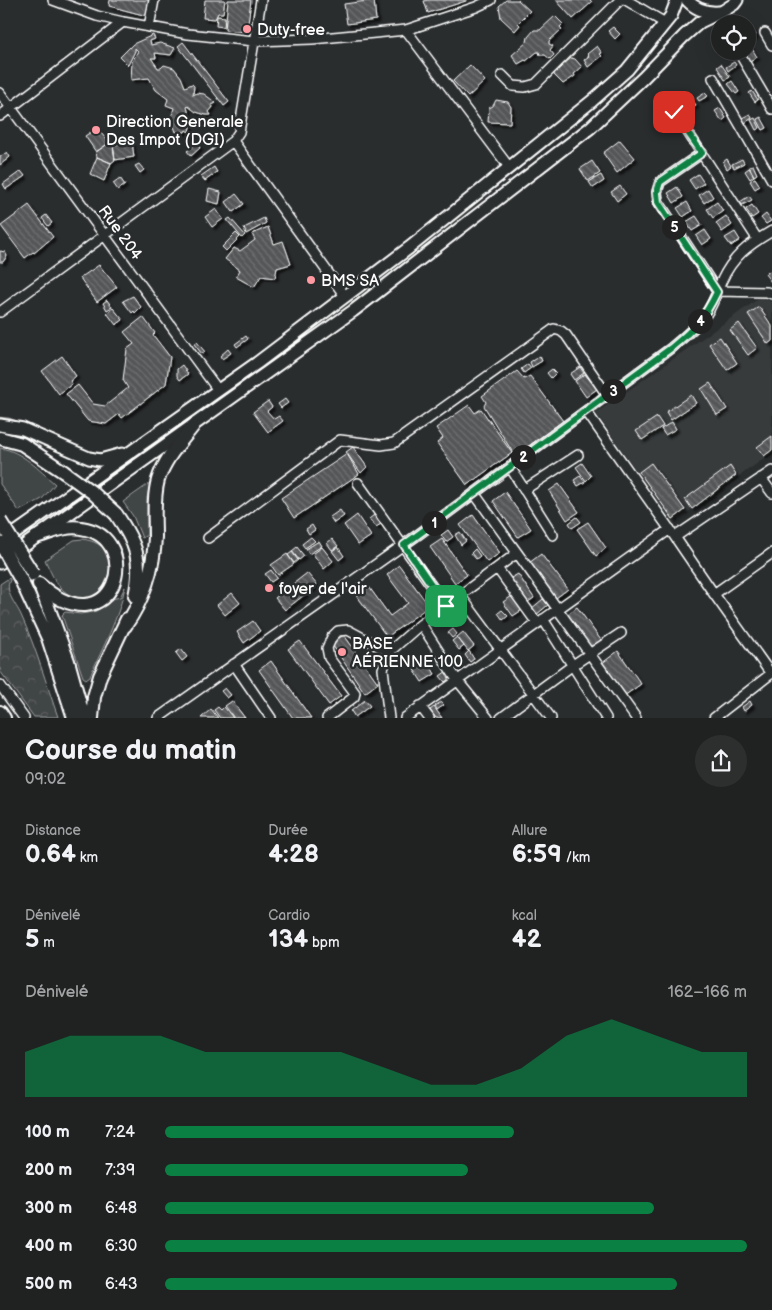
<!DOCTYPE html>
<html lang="fr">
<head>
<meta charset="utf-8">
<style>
  body { margin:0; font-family:"Balsamiq Sans",sans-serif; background:#2d2f2f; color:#f1f3f6; height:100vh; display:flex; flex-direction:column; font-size:19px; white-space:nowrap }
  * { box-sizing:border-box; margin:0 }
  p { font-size:16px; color:#a2a4a5 }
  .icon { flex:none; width:28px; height:28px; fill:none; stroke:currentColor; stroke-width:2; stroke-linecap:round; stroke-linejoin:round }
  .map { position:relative; height:718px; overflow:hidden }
  .panel { display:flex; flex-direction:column; background:#202222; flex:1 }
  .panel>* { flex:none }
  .buttons { position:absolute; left:711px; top:15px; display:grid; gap:10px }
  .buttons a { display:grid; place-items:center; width:45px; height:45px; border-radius:50%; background:#202222; box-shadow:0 5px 20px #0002,0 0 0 1px #3d3f40; font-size:25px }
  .pin { position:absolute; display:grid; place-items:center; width:42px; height:42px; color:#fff; margin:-21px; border-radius:10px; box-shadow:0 2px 8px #0006 }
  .km { position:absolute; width:25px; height:25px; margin:-12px; border-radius:50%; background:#222; color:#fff; font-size:14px; line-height:25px; text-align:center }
  .round { display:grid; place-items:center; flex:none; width:52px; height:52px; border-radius:26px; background:#2d2f2f }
  .head { display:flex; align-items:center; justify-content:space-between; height:85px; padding:0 25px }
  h1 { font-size:28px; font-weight:800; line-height:38px }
  .stats { display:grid; grid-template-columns:repeat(3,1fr); gap:8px; height:85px; padding:5px 25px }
  .stats div { display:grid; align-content:center }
  .stats b { font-size:25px; font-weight:800 }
  .stats small { font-size:14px; font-weight:400 }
  .stats p { font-size:14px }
  .chart { height:140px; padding:10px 25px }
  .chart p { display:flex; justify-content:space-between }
  .chart svg { width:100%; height:90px; margin-top:5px; fill:#0b8043; opacity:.7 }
  ul { padding:0 25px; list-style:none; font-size:16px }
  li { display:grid; grid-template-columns:80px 60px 1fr; align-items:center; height:38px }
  li i { height:12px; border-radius:6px; background:#0b8043 }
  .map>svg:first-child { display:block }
</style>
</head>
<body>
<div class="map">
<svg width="772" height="718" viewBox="0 0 772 718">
  <defs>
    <pattern id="park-crowns" width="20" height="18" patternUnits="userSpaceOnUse" patternTransform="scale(1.25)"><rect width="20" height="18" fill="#414445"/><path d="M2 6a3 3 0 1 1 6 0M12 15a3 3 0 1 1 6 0" fill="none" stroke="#5e6061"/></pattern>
    <pattern id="building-back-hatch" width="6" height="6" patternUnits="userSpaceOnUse" patternTransform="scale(1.25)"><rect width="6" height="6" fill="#555758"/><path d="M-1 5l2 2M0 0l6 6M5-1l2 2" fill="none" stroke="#6e7071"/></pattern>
    <filter id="shadow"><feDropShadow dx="3" dy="3" stdDeviation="1" flood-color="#0009"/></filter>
  </defs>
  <rect width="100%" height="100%" fill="#2a2d2e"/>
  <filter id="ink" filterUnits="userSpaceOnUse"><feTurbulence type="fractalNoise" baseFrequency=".02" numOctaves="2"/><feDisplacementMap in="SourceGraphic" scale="10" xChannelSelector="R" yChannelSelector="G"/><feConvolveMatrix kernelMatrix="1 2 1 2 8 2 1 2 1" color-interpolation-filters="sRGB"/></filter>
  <g filter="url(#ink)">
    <!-- built -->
    <path fill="#373a3b" d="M761,297L772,302V453L673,523L596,413Z"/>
    <!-- grass -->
    <path fill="#414445" stroke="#a0a2a2" d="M0,448C22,451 39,470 55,484L42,499L19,511L0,484Z
      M150,483L147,498V535L142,538L133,516L123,502Z
      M82,539C139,546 99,624 63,590C54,582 50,570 45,560L74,540Z
      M125,587C119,618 103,647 90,676L86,679L83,677L62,615L65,612L80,614L94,612L107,605L112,599L120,597Z"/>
    <!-- park -->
    <path fill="url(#park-crowns)" stroke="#a0a2a2" d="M9,578L10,580C4,592 16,604 21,615C36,648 46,683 58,717H34L0,671V584Z"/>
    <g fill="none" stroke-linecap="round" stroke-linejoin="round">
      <!-- stream -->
      <path stroke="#a6a7a7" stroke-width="2.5" d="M0,418L9,419L23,424
        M92,453H100"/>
    </g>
    <!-- building -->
    <path fill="url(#building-back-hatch)" stroke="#fff" filter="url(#shadow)" d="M110,0H151L147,16L109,6Z
      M205,0H225L223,13H218L215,19L203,18Z
      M228,0H251L247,32L225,30Z
      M374,0L376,20L347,24L344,4Z
      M428,0H466V1L428,13L424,1Z
      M506,0H518L530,11L518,23L520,25L515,31L501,18L499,6Z
      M556,0H590L592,2L573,19Z
      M217,16L225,17L224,27L216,26Z
      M555,16L563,24L560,27L562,29L549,41V44L553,46L550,50L554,55L550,59L545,55H540L539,52H537L526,61L525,60L518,64L512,55L527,42L528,37L534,30H540Z
      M613,27L620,34L615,39L608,31Z
      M751,28L756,35L748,41V31Z
      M153,35L155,39L150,41L151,45L160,43L175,48L171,55L155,53L156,58H151L158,68H161L164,65L174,68L181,77L185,87L192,84L194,86L193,95L197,93L204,94L216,103L212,105L213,107L209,112L211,115H206L196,112L188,106L187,107L191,122L189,132L186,130L185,132H176L171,118L174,108L166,105L168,99L156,90L149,78L131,80L132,62L138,51L135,48V51L128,65L120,57L133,44Z
      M183,42L229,102L224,106L178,46Z
      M749,44L757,57L750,61L744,51H748Z
      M597,46L602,53L600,54L602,56L588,67L584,60L589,56L587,54Z
      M571,58L575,59L582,67L574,74L575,76L563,84L554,75V73Z
      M734,62L736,65L728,71L726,67Z
      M721,64L730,77L725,80L717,67Z
      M470,65L485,81L468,97L453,81Z
      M732,81L739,92L736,94L728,84Z
      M752,91L758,100L755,102L749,93Z
      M705,93L708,96L699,101L697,98Z
      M690,97L696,105L689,110L683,102Z
      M496,100L508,102L511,107L510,123L488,122L489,108L493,106Z
      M720,108L726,118L722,121L715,111Z
      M750,114L752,118L745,123L742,118Z
      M761,117L767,128L763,130L757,119Z
      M755,118L760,128L756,130L751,120Z
      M97,128L109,143L96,152L85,136Z
      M620,140L635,158L617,173L603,153Z
      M132,142L134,157L115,160L113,145Z
      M109,143L110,146L113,145L115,160L111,163L97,157L96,152Z
      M197,143L200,148L191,156L187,151Z
      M7,152L10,157L0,165V157Z
      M97,157L111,163L104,181L90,174Z
      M727,159L731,166L727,169L723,162Z
      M742,159L744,163L734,168L732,164Z
      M592,161L600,173L588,181L580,169Z
      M139,164L144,170L140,173L135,166Z
      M753,165L757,174L754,176L749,166Z
      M214,167L217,172L205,181L201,176Z
      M749,168L754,176L750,179L745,171Z
      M21,171L25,176L6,189L3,184Z
      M698,174L704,183L695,189L689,180Z
      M601,175L604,181L593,188L589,182Z
      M120,178L125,185L118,190L113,183Z
      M755,178L760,186L755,189L750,181Z
      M620,186L626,194L617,201L611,192Z
      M677,187L683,197L674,203L668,193Z
      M209,189L221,192L219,204L207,201Z
      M708,189L713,197L704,203L699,195Z
      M236,194L244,204L233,212L226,202Z
      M749,196L752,200L742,205L740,202Z
      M687,202L692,211L683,217L677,208Z
      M717,202L723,211L713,218L707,209Z
      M29,205L53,237L34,253L33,252L25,258L1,226Z
      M752,205L758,214L752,218L746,209Z
      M216,209L223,219L212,227L205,217Z
      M766,214L771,221L766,224L761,218Z
      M46,215L52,223L48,226L42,218Z
      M696,216L702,225L692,231L686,222Z
      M726,216L732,225L722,232L716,223Z
      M230,218L245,235L242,238L227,220Z
      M264,218L266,223L246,234L244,228Z
      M268,227L274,244L283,241L291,264L277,268L275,278L261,276L254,287L236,277L240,270L225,259L234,248L240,251L255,240L252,234Z
      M705,230L711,239L702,245L696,236Z
      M735,232L740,240L731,246L725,238Z
      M236,233L240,237L226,251L222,247Z
      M0,251L5,252L7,256L3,262H0Z
      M99,265L117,287L97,302L80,278Z
      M772,270V282H771L765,274Z
      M133,296L141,307L135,313L134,311L132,313L123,301Z
      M107,300L112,307L107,310L103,303Z
      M759,307L772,326V341L768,344L748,314Z
      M113,308L123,320L116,325L107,313Z
      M143,317L155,333L153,335L170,357L166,384L122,418L119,414L106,424L88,421L66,394L78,385L93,404L105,406L128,388L123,380L127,349L134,344L124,332Z
      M739,323L757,348L748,355L730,330Z
      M246,336L248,339L237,347L235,344Z
      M720,337L737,363L727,370L709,344Z
      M197,342L205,352L202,354L194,344Z
      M228,349L231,353L222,359L220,356Z
      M62,356L76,376L70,381L72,384L59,394L42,371Z
      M540,356L542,361L532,367L530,362Z
      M528,364L531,368L524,373L521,369Z
      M182,365L188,374L180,380L177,376V369Z
      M580,367L584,373L574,380L570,374Z
      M552,369L556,373L551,378L547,373Z
      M517,371L524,379L530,376L563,421L515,456L484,406L486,402L482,396Z
      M585,374L597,389L586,397L575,381Z
      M710,383L727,409L717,415L701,389Z
      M691,395L696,403L671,420L666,412Z
      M285,399L288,403L281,408L278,404Z
      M268,401L272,407L267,411L274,419L279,416L283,421L268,432L253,412Z
      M469,405L475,413L481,409L512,453L467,485L437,443L443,438L436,428Z
      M657,417L663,426L642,440L636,431Z
      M672,422L676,429L665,435L661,429Z
      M772,436V450L764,456L757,447Z
      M353,447L367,467L361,473L346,452Z
      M347,454L359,474L294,518L281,498Z
      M582,463L591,476L586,481L576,467Z
      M651,463L685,510L673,519L639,472Z
      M730,466L736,475L692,509L685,499Z
      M580,476L585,482L578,486L574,480Z
      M559,484L579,512L567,520L549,491Z
      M505,492L531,529L518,537L493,501Z
      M340,510L344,516L334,523L330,517Z
      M357,515L371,536L358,545L344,525Z
      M374,515L381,524L376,527L369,519Z
      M473,515L500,553L487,562L460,525Z
      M577,517L581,522L572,528L569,523Z
      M588,522L606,548L596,556L577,529Z
      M312,525L315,530L309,534L306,529Z
      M448,530L453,537L446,542L441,535Z
      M460,532L466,541L461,545L455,535Z
      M311,537L315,541L305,548L302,544Z
      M332,539L338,546L332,550L327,543Z
      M442,539L467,575L455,583L430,547Z
      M319,541L322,546L309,554L306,549Z
      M297,547L304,556L299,560L292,551Z
      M322,547L333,561L324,569L313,554Z
      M338,547L344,556L339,560L332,551Z
      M475,549L480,556L476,559L471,553Z
      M292,552L298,560L294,563L288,555Z
      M287,554L294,564L278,575L271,565Z
      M541,554L568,589L556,598L529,563Z
      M399,565L429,606L387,637L357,596L369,587L390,616L408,603L387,575Z
      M271,570L277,578L271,582L265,574Z
      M307,573L317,585L285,610L275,598Z
      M518,574L534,598L528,602L511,578Z
      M232,593L240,603L225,615L217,605Z
      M512,596L522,610L513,616L503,602Z
      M543,599L548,605L536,615L531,609Z
      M577,607L603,643L591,652L565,616Z
      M502,610L508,616L503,620L498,613Z
      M253,621L260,631L244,643L237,632Z
      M453,629L457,634L452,638L448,633Z
      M463,632L474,646L468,651L457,637Z
      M344,635L378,683L365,693L331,643Z
      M457,637L464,646L459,650L452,641Z
      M300,641L341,696L329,705L288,649Z
      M181,649L187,657L182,661L176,653Z
      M469,651L474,659L470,662L465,655Z
      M618,651L641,684L624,696L601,664Z
      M426,659L435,674L422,682L413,668Z
      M271,661L311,718H293L259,670Z
      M447,671L451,677L445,682L440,676Z
      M225,688L231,695L227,698L221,691Z
      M365,700L370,706L355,717L351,711Z
      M232,701L245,718H234L225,706Z
      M750,701L752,705L744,711L742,707Z
      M441,702L444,705L437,710L435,706Z
      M218,707L221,710L224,707L233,718H220L214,710Z
      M434,707L442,718H436L430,710Z
      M211,709L218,718H201Z"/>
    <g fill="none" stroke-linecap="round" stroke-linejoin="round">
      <defs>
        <path id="minor" d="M53,0L97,16L123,22L188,34L254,41L312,39L406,30L476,7L491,0
          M626,0L665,23
          M149,27L154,0
          M406,30L509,167
          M765,33L772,45
          M738,51L772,109
          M502,75L513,86L525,87L536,84L620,0
          M713,78L772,180
          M0,93L218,390
          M674,111L758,240
          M0,116L123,22
          M233,141L345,296
          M702,153L660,182L657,192L658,201L717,291L767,292L772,294
          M0,312L233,141L239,132L261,0
          M586,411L675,537L772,471
          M510,467L553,535
          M761,478L772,493
          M358,483L446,606
          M524,490L578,455
          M474,493L636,718
          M675,537L714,594L772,553
          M208,538L340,440L381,445L394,443L554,329L561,331L566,335L607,395
          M497,568L537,623
          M714,594L771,674
          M460,595L551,718
          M543,619L606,718
          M421,624L457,680L488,718
          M234,664L271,718
          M0,685L24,718
          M420,706L429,718
          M158,718L419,534L671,348C684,337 697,327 707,313C713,304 717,292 721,282C733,256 748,245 772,231
          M327,718L354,697L355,693L329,658L327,648L332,637L338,631L348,630L389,652
          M389,718L383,669L389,652L421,624L517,553
          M405,718L670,529
          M501,718L573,665L621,633
          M714,718L772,673"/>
        <path id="major" d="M687,0C696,10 706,13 719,12
          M0,425L23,429L89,458L100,460L122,454
          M4,541L257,363L409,248L592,101L627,70L671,16L677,0
          M0,563L353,311L590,128L643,78L684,36L700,22L723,11L734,4L737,0"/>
        <path id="highway" d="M0,438L22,444L64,472
          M116,514C136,543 143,561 135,596
          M36,537C50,533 66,525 81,528C146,537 115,651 39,584
          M21,580L48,638L74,718
          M40,585L68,661L84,718
          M125,626C143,601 154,568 155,537C155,518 153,498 158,480C165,458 180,443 193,426
          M0,712L4,718
          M92,718L94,697L100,676L127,619"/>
      </defs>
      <!-- minor casing -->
      <use href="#minor" stroke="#fff" stroke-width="12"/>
      <!-- major casing -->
      <use href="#major" stroke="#fff" stroke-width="15"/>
      <!-- highway casing -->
      <use href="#highway" stroke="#fff" stroke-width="16"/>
      <!-- minor -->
      <use href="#minor" stroke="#2a2d2e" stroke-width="9"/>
      <!-- major -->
      <use href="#major" stroke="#2a2d2e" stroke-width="11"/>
      <!-- highway -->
      <use href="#highway" stroke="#2a2d2e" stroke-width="12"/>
      <defs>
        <path id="highway-bridge" d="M64,472L93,493L116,514
          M0,521L33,574
          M0,543L21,580"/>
      </defs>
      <!-- highway-bridge casing -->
      <use href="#highway-bridge" stroke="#fff" stroke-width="16" stroke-linecap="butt"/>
      <!-- highway-bridge -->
      <use href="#highway-bridge" stroke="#2a2d2e" stroke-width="12"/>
    </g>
  </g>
  <g fill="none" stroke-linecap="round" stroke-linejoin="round" filter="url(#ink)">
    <defs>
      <path id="route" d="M446,606L404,545L671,348C694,329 704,319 717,292L658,202L657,192L660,182L702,153L674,112"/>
    </defs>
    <!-- route casing -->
    <use href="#route" stroke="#fff" stroke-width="10"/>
    <!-- route -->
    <use href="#route" stroke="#0b8043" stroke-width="6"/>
  </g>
  <!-- markers -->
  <g fill="#ff9aa2" stroke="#2a2d2e" stroke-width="2">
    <circle cx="247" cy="29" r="5"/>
    <circle cx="96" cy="130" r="5"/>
    <circle cx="311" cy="280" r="5"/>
    <circle cx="269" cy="588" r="5"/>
    <circle cx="342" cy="652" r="5"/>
  </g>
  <g text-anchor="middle" stroke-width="5" stroke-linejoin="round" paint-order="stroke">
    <!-- poi labels -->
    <g font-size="16" fill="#fff" stroke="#2a2d2e" text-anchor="start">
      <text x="257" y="35">Duty-free</text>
      <text x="106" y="127">Direction Generale<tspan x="106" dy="18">Des Impot (DGI)</tspan></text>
      <text x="321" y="286">BMS SA</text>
      <text x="279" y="594">foyer de l'air</text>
      <text x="352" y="649">BASE<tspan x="352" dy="18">AÉRIENNE 100</tspan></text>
    </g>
    <!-- street labels -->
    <g font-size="16" fill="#fff" stroke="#2a2d2e">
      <text transform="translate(121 232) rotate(54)" y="6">Rue 204</text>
    </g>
  </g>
</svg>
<div class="buttons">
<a><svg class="icon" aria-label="locate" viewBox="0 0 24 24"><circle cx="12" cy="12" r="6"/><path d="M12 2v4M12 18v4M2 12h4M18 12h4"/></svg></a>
</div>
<div class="pin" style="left:446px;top:606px;background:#1e9e55"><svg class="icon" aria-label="arrive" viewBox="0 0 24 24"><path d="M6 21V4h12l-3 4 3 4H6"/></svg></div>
<div class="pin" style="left:674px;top:112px;background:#d93025"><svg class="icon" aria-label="check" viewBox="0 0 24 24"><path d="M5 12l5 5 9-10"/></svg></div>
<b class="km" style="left:434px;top:523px">1</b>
<b class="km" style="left:523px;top:457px">2</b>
<b class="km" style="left:613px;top:391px">3</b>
<b class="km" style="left:700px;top:321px">4</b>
<b class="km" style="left:674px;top:227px">5</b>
</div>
<section class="panel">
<div class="head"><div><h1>Course du matin</h1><p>09:02</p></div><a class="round"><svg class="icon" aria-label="share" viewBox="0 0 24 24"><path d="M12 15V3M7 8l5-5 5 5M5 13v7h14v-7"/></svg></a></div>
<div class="stats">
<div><p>Distance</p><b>0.64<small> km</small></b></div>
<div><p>Durée</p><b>4:28</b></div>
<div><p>Allure</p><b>6:59<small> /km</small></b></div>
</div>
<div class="stats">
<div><p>Dénivelé</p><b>5<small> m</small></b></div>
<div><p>Cardio</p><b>134<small> bpm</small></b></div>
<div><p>kcal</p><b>42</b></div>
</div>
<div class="chart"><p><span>Dénivelé</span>162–166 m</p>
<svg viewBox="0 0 160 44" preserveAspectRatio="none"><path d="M0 44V22L10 14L20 14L30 14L40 22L50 22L60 22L70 22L80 30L90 38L100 38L110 30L120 14L130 6L140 14L150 22L160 22V44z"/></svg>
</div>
<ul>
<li><b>100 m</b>7:24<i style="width:60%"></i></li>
<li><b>200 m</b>7:39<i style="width:52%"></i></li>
<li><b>300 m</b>6:48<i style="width:84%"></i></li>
<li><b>400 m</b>6:30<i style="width:100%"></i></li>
<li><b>500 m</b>6:43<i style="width:88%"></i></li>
</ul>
</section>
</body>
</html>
